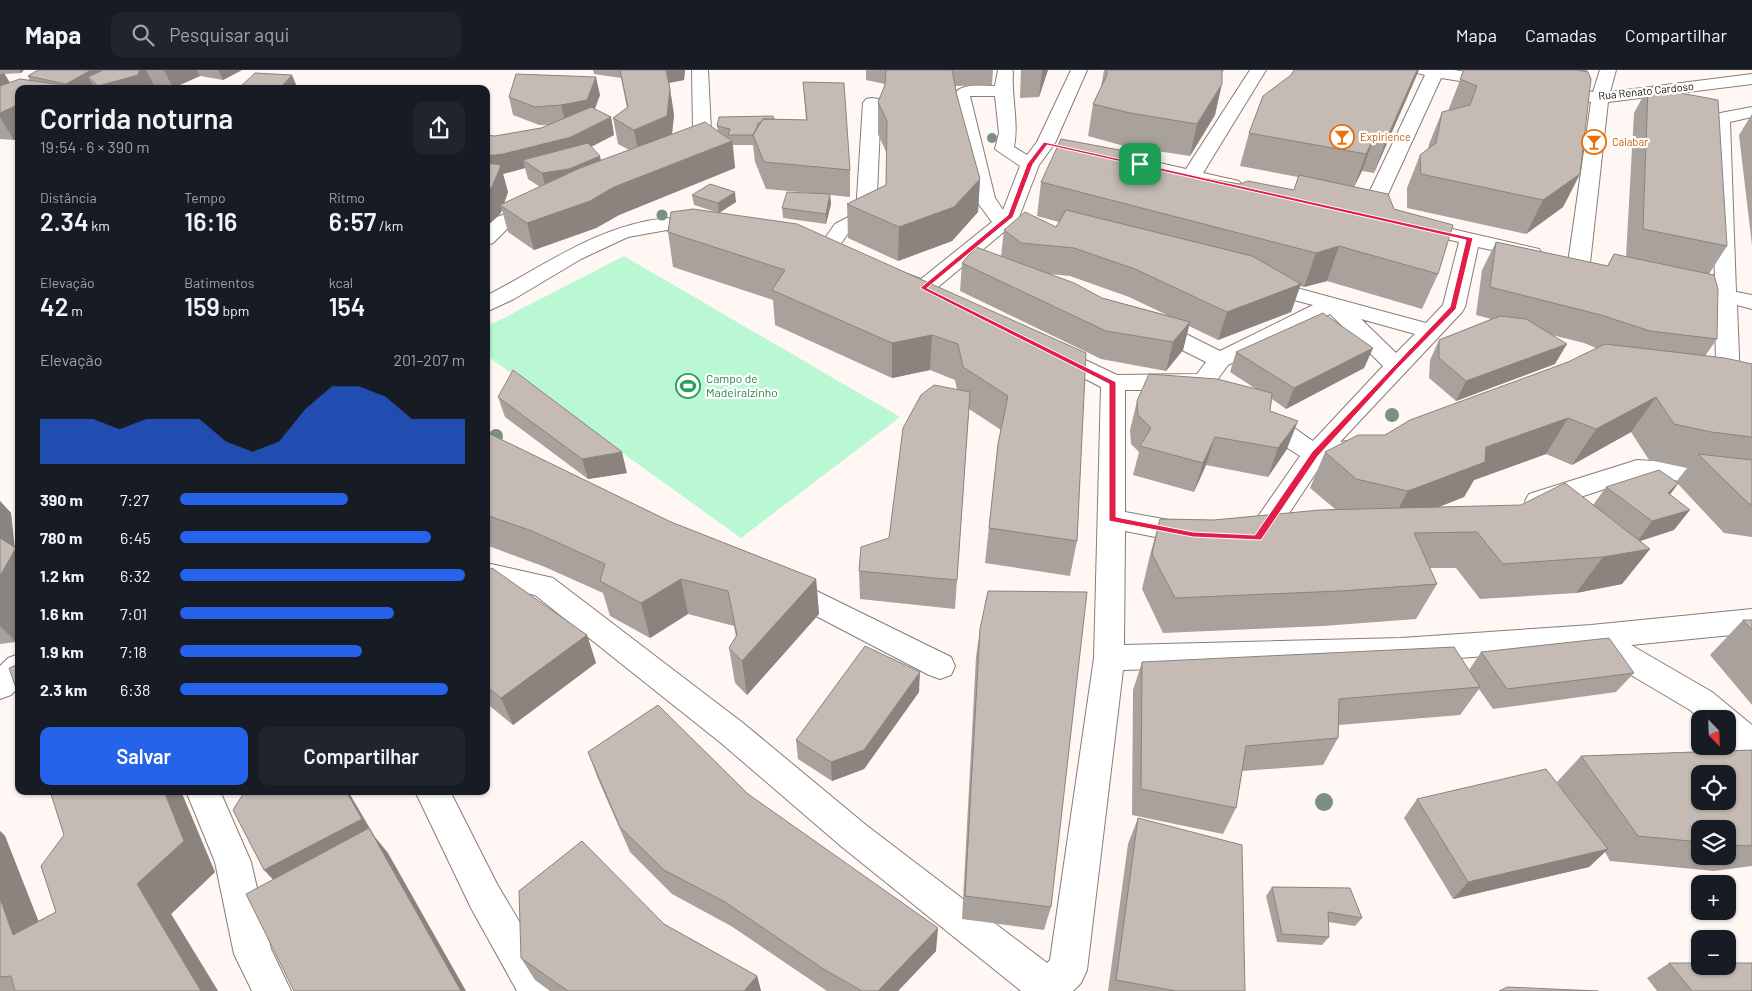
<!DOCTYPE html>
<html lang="pt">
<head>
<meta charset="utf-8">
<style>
  body { margin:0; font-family:Barlow,sans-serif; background:#20242c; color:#f1f3f6; height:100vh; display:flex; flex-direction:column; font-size:19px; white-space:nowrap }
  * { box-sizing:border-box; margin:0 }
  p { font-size:16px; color:#9ea1a6 }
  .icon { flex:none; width:28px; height:28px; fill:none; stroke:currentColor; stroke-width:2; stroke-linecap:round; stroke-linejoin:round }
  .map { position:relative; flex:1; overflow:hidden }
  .drawer { position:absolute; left:15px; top:15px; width:475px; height:710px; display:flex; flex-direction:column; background:#171b24; border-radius:10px; box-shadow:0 1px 4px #0004 }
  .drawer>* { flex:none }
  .needle { width:32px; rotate:157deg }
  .tools { position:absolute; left:1691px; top:640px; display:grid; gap:10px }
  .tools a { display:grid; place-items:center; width:45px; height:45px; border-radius:10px; background:#171b24; box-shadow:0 1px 4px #0004; font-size:25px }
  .pin { position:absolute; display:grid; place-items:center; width:42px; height:42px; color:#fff; margin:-21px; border-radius:10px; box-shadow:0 2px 8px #0006 }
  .round { display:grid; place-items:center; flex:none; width:52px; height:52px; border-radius:10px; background:#20242c }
  .summary { display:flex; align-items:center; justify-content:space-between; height:85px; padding:0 25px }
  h1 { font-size:28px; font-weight:600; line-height:38px }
  .metrics { display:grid; grid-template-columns:repeat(3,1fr); gap:8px; height:85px; padding:5px 25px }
  .metrics div { display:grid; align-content:center }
  .metrics b { font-size:25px; font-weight:600 }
  .metrics small { font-size:14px; font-weight:400 }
  .metrics p { font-size:14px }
  .chart { height:140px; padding:10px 25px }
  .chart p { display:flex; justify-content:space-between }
  .chart svg { width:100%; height:90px; margin-top:5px; fill:#2563eb; opacity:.7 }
  .button { display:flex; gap:10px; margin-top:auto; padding:10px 25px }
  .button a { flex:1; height:58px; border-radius:10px; background:#2563eb; color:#fff; font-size:20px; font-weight:600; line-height:58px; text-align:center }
  .button a+a { background:#20242c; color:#f1f3f6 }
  ul { padding:0 25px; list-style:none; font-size:16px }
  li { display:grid; grid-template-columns:80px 60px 1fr; align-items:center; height:38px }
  li i { height:12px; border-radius:6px; background:#2563eb }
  header { display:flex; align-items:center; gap:30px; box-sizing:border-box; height:70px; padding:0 25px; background:#171b24; border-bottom:1px solid #363941 }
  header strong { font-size:24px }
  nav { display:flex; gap:28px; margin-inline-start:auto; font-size:18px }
  .search { width:350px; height:45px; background:#20242c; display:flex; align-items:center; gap:12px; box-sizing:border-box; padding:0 18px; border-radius:10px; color:#9ea1a6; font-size:19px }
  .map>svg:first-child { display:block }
</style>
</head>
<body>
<header>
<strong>Mapa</strong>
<div class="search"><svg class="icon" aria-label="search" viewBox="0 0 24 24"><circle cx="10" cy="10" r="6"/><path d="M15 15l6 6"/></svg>Pesquisar aqui</div>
<nav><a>Mapa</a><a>Camadas</a><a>Compartilhar</a></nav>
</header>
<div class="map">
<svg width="1752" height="921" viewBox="0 0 1752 921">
  <rect width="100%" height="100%" fill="#fef7f3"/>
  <!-- green -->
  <path fill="#b9f8d3" d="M624,186L900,347L741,468L486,285V257Z"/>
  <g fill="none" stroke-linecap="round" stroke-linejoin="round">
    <defs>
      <path id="minor" d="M692,0H708L711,61C703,72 686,87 673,84L670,80L693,59Z
        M998,0H1012L1013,2C1011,27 1019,52 1014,77L1027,85L1037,72L1071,0H1087L1055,73L1039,95L1018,150L931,223C918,226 893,217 885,206L888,201L896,200L921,209L992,152L975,129L952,26C962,12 979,16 995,16ZM970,26H995L999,63L995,79L1020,96L1003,140L995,128Z
        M1250,0H1266L1203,103L1239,111L1242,115L1239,119L1232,121L1087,88L1085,84L1087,80L1094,78L1186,99Z
        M1415,0H1454L1498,7L1504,8L1506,12L1504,16L1498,17L1441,8L1378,146L1375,150H1361L1358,146L1425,5L1417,3Z
        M1600,0H1616L1610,22L1752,4V14L1608,32L1590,193L1586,197L1579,199L1572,197L1568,193L1591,32L1547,24L1545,20L1547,16L1553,15L1593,22Z
        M872,28L878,29L881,33L876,146L873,150L849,162L835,182L828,184L821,182L818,178L835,154L856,143L863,33L866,29Z
        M1752,37V47L1730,52L1736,222L1752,225V239L1737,235L1740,312L1736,317L1728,320L1708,315L1704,310L1708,305L1716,302L1715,230L1703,228L1700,223L1703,218L1715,217L1712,48L1715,44Z
        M540,131L547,133L550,137L547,141L511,155L493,173L486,175V157L497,147Z
        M667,148L712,155L715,159L712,163L705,165L667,160L628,167L581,189L514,229L486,242V226C546,195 598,155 667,148Z
        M1413,150L1539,179L1542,183L1539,187L1532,189L1478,177L1465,237L1462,242L1340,372L1363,369L1372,372L1376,378L1372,384L1323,392L1268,475L1258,478L1239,475L1235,468L1239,461L1250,458L1300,386L1250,354L1247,348L1250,342C1271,336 1295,360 1313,371L1383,296L1330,244L1228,295L1212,317L1204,320H1125V442L1196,455L1206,458L1210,465L1206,472L1196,475L1125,461L1124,575L1401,568L1591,555L1752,539V563L1631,575L1712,622L1752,655V693L1740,689L1728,673V649H1700L1690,640L1587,579L1401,592L1123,600L1087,900L1081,913L1073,921H1021L842,777L721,673L535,525L494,516L486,519V496L491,494L553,508L743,653L866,755L1047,893L1050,890L1094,588L1101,317L1044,288L1040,283L1044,278L1052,276L1060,278L1117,305L1197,304L1206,292L1144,261L1141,256L1144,251L1152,249L1160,251L1220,281L1313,235L1252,219L1249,214L1252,209L1260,208L1426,253L1443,235L1459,172L1406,160L1403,156L1406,152ZM1361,249L1415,264L1396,283Z
        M1637,390L1685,393L1752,403V421L1685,411L1638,408L1538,441L1529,438L1525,431L1529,424Z
        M784,505L951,587L955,596L951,605L940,609L929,605L774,524L770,516L774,508Z
        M19,584V617L11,625L0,629V596L8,588Z
        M186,721H220L251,792L271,879L291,921H252L234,884L215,792Z
        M415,721H450L497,814L552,907L557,921H517L471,838Z"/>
    </defs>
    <!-- minor casing -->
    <use href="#minor" stroke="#877d77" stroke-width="2"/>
    <!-- minor -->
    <use href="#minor" fill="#fff" fill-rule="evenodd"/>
  </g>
  <!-- trees -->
  <g fill="#7b8f82">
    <circle cx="992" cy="68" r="5"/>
    <circle cx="662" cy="145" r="5.5"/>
    <circle cx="1392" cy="345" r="7"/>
    <circle cx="496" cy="366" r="7"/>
    <circle cx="1324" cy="732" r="9"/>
  </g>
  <!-- wall -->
  <path fill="#a9a19b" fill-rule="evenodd" d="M0,0H24L21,3L4,4L10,13L30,11L28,6L38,0H242L223,10L200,6L173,18L161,19H19V68L14,70L0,69Z
    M593,0H685L684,10L669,13L674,45L672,64L718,61L717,56L774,49L806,50L803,12L850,100V127L830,125L831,134L826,154L783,148L782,138L811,123L766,119L755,92L753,75H733L735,98L619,145L596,158L534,180L508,162L502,140L500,144L495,66L541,58L550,55H539L513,45L509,27L600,25L595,39L611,47L614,65L591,77L601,91L629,80L618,74L613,48L627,38L621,8L594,4ZM525,98L528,109L540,117L504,133L508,122L503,104Z
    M866,0H993L992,15L955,16L957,26L980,109L978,142L952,171L898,191L848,168L847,134L886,115L887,84L878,64V32L885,14L866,10Z
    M1021,0H1048L1039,27L1020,28Z
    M1104,0H1224L1222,3L1215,45L1190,86L1124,76L1088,66L1093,34L1101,17Z
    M1464,0H1588L1587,2L1580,104L1563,137L1526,164L1407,138V118L1420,85L1428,79L1429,74L1442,42L1448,41Z
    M1416,7L1374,103L1362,101L1354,117L1394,139L1438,204L1422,239L1327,211L1304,217L1300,216L1291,242L1218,270L1189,256L1183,280L1166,301L1101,289L960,221L962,193L1001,186L1004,160L1056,157L1059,152L1037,146L1041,112L1130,96L1240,114L1294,120L1298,107L1240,96L1249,63ZM1049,204L1070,206L1129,227L1167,245L1102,228Z
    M1648,17L1727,176L1709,204L1717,269L1705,286L1752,294V467L1724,463L1678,414L1670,425L1674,460L1640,471L1650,479L1622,514L1576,523L1480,529L1456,498H1430L1437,514L1416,549L1323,556L1163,563L1142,519L1150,485L1160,449L1214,450L1335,439L1310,418L1325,382L1385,365L1568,292L1596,278L1584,273L1552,265L1555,294L1456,331L1429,308L1430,290L1439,270L1491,249L1476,245L1482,200L1496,172L1607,196L1614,184L1626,187L1634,43ZM1631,362L1649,390L1687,398L1676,412L1606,417L1593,435L1439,437L1464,427L1474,410L1546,384L1572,395Z
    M1752,44V175L1739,65Z
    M692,125L736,132L719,143L694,135Z
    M668,162L1086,283L1077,471L1070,506L985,493L998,374L1001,360L969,339L955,539L860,529L859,501L889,468L957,320L955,310L930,300L892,308L775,255L773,230L673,197Z
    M1373,278L1364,298L1286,339L1272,329L1270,341L1287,379L1268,407L1206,395L1194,422L1133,405L1139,382L1131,374L1130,360L1137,331L1256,319L1230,302L1236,282Z
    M498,327L627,403L588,409L505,347Z
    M486,362L671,452L816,509L819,544L747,625L735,613L729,578L736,567L734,556L688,544L650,568L610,546L603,523L545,497L486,475Z
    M0,431L11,443L14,477L19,481V567L16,572L0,574Z
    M486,502L587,565L596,593L513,655L486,633Z
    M1743,550H1752V635L1710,585Z
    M980,559L1051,837L1044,860L962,849L976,587Z
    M1481,582L1634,603L1616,622L1493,639L1479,619L1460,645L1339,655L1338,668L1323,695L1242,701L1236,738L1223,764L1132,745L1133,620L1142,592L1469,600Z
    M919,622L864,699L832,711L798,689L796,670Z
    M1752,680V796L1714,801L1610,791L1605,782L1589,797L1453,829L1404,748L1417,729L1565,725L1557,712L1581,686ZM1700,759H1728V786H1700Z
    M588,682L748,724L936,881L898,921H827L731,856L672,824L630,782L598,709Z
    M1138,748L1245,921H1108L1128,774Z
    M0,761L5,766L38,851L56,842L215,802L171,844L218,921H0Z
    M1272,817L1362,848L1355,856L1328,852L1329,867L1322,875L1277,872L1266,826Z
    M664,854L757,906L761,921H550L535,910L521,888Z
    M1669,893L1752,921H1657L1647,908Z"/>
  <!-- shaded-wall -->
  <path fill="#8a837e" d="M19,0H24L21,3Z
    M91,0H146L156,19H100L98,16L88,7L95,19H69L66,14Z
    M164,0H197L200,6L173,18Z
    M218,0H242L223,10Z
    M666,0H685L684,10L668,13Z
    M1042,0H1048L1039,27Z
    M1417,0H1419L1416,7L1374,103L1386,70Z
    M4,3L15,21L0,28V5Z
    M292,5L298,19H279Z
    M596,7L600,25L591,48L566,54L561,35Z
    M1222,14L1215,45L1190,86L1197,54Z
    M670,19L674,45L671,72L639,86L634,60Z
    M17,35L19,37V68L14,70L0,47V43Z
    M611,47L614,65L575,85L523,90L525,98L503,104L508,122L503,137L500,135L502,140L500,144L486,157V86Z
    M1374,68L1362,101L1354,117L1366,84Z
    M732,71L735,98L619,145L596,158L534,180L527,153L614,117Z
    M600,86L604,105L547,122L542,103Z
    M1580,104L1563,137L1526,164L1543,130Z
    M980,109L978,142L952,171L898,191L899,157Z
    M735,122L736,132L719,143L718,133Z
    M830,124L831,134L826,154V144Z
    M1339,176L1327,211L1304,217L1316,183Z
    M1301,214L1291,242L1218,270L1227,242Z
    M1190,252L1183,280L1166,301L1173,272Z
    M932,265L930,300L892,308V273Z
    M1567,274L1555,294L1456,331L1466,311Z
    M1373,278L1364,298L1286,339L1294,318Z
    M1656,327L1631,362L1572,395L1596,359Z
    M1568,348L1546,384L1474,410L1464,427L1389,456L1408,421L1486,377Z
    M1298,351L1287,379L1268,407L1278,378Z
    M1215,367L1206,395L1194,422L1203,393Z
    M622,382L627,403L588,409L582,389Z
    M1678,413L1663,434L1668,423Z
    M0,431L11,443L15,480L16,478L19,481V567L16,572L0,556Z
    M1690,440L1674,460L1637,472L1652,451Z
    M1650,479L1622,514L1576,523L1603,487Z
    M681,509L688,544L650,568L641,533Z
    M816,509L819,544L747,625L742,591Z
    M587,565L596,593L513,655L501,628Z
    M920,602L919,622L864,699L832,711L831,692Z
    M164,721H181L215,802L171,844L218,921H201L137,814Z
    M346,721H348L375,767L388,783L466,921H461L280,817L264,800Z
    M0,761L5,766L55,893L13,865L0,828Z
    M1608,779L1589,797L1453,829L1468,812Z
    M938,858L936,881L898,921H878Z
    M757,906L761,921H744Z"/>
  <!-- building -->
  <path fill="#c5bbb4" stroke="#8a837e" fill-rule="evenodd" d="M38,0H91L66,14L28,6Z
    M103,0H140L138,5L98,16L88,7Z
    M620,0H666L670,19L667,46L634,60L613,48L628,37Z
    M886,0H952L957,26L980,109L954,137L899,157L847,134L886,115L887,51L878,32L885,15Z
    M1107,0H1222V14L1197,54L1130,43L1093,34L1107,5Z
    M1294,0H1417L1386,70L1374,68L1366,84L1249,63L1263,26L1291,5Z
    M1464,0H1577L1588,2L1591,9L1580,104L1543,130L1421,104L1420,85L1436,73L1442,42L1470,35L1477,16L1460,9Z
    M255,3L292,5L279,19H238Z
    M516,4L596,7L587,30L561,35L535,37L509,27Z
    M20,9L77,17L74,19H19V35H17L0,43V16Z
    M803,12L844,13L850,100L764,92L753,65L763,49L807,50Z
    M1648,17L1718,30L1727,176L1643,159Z
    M591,37L611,47L571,67L503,84L486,86V65L495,66L541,58Z
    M773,46L774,49H763L760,53H758L757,57L753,65H728L730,59L717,56L719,47Z
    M705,52L732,71L614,117L590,131L527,153L500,135L580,98Z
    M1061,69L1125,81L1130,96L1240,114L1248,111L1294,120L1299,105L1388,124L1394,139L1453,155L1438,204L1339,176L1316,183L1041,112Z
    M588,73L600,86L569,99L542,103L523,90Z
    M486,93L501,95L492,117L486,123Z
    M710,114L735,122L718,133L692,125Z
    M787,122L830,124L826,144L782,138Z
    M693,139L797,154L1086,283L1077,471L989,458L998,374L1008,326L963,297L958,274L932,265L892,273L772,220L785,200L668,162L671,142Z
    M1066,140L1252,186L1301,214L1227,242L1135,199L1074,178L1021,173L1004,160L1025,142L1056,157Z
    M1496,172L1608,196L1614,184L1714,205L1718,219L1717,269L1650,261L1601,245L1490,217Z
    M976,177L1074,213L1102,228L1190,252L1173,272L1106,261L962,193Z
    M1323,243L1373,278L1294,318L1236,282Z
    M1500,246L1526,249L1567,274L1466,311L1439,288V270Z
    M1605,274L1725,288L1752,294V367L1711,362L1674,354L1656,327L1596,359L1568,348L1486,377L1485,392L1408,421L1356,409L1325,382L1358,365H1385L1410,350L1568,292Z
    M513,300L622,382L582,389L498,327Z
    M1149,304L1217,309L1272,323L1270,341L1298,351L1278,378L1215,367L1203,393L1140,376L1151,358L1138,345L1137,331Z
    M934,315L970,322L957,510L859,501L861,477L889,468L903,358L921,325Z
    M486,362L671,452L816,509L742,591L729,578L737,565L728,521L681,509L641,533L600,511L605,494L532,461L486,445Z
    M1698,384L1752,390V434H1749Z
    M1659,400L1678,413L1668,423L1690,440L1652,451L1606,417Z
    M1565,413L1650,479L1603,487L1503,494L1477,462L1414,463L1437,514L1340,521L1175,528L1152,484L1160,449L1214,450L1320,440L1521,435Z
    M0,468L16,478L0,506Z
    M492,498L587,565L501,628L486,616V502Z
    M988,521L1087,522L1051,837L965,826L980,559Z
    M1743,550H1752V560Z
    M1609,568L1634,603L1507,619L1481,582Z
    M865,576L920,602L864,680L831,692L796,670Z
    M1454,577L1480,617L1339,629L1338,668L1246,676L1236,738L1141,719L1142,592Z
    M19,594V627L9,598Z
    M658,635L748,724L938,858L878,921H862L822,898L725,832L664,800L620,757L588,682Z
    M1752,680V775L1746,776L1728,775V759H1700V772L1638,766L1581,686ZM1700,704H1728V731H1700Z
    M1546,699L1608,779L1468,812L1417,729Z
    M50,721H164L184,771L137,814L201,921H15L11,906L0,907V828L13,865L56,842L41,796L64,765Z
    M245,721H346L362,749L264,800L233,740Z
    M1138,748L1242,775L1245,921H1176L1116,910Z
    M369,758L461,921H294L246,824Z
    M582,771L664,854L757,906L744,921H568L521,888L519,821Z
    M1272,817L1350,818L1362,848L1328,842L1329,867L1282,864Z
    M1669,893H1700V896H1728V893H1752V921H1692Z
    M1507,917L1598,921H1499Z"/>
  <!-- route -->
  <path fill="#e11d48" stroke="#fff" fill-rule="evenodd" d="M1044,72L1473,168L1456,239L1399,297L1318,386L1261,470L1193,467L1109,451V314L920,218L1008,145L1027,94ZM1047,75L1466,170L1450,237L1312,382L1255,465L1193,462L1116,447V312L927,218L1013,147L1033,94Z"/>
  <!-- icons -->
  <defs>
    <symbol id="bar-ring" viewBox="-11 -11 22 22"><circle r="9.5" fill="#fff" stroke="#e8710a" stroke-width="1.5"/><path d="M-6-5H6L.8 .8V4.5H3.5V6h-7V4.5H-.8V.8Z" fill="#e8710a"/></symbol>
    <symbol id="stadium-ring" viewBox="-11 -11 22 22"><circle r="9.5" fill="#fff" stroke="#2e9e5b" stroke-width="1.5"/><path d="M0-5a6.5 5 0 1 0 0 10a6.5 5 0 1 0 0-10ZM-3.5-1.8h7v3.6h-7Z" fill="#2e9e5b"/></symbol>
  </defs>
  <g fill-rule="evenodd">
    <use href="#bar-ring" x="1328" y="53" width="28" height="28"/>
    <use href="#bar-ring" x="1580" y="58" width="28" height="28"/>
    <use href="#stadium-ring" x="674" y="302" width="28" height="28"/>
  </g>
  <g text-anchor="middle" stroke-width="4.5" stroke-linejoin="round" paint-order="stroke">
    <!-- far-street labels -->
    <g font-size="11" fill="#161210" stroke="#fff">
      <text transform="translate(1646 21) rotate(-6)" y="4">Rua Renato Cardoso</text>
    </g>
    <!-- far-food labels -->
    <g font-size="11" fill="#c56008" stroke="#fff" text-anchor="start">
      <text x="1360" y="71">Expirience</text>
      <text x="1612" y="76">Calabar</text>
    </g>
    <!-- leisure labels -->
    <g font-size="12" fill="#27864d" stroke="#fff" text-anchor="start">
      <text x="706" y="313">Campo de<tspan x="706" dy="14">Madeiralzinho</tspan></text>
    </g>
  </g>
</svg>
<div class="tools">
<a><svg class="needle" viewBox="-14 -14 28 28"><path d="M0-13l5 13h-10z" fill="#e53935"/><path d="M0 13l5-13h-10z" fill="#9ea1a6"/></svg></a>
<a><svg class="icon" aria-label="locate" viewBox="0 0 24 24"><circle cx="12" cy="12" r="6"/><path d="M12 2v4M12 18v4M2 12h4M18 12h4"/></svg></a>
<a><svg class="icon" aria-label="layers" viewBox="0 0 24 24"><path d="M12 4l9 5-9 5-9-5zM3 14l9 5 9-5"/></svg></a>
<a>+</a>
<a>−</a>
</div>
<div class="pin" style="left:1140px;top:94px;background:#1e9e55"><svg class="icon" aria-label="arrive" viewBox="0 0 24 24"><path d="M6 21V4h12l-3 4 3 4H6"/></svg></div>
<section class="drawer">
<div class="summary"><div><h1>Corrida noturna</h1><p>19:54 · 6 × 390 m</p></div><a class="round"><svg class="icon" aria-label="share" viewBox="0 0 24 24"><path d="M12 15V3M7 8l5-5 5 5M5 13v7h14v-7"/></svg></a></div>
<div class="metrics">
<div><p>Distância</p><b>2.34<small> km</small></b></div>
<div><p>Tempo</p><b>16:16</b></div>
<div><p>Ritmo</p><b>6:57<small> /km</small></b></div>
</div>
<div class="metrics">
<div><p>Elevação</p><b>42<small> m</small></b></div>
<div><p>Batimentos</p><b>159<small> bpm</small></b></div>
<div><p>kcal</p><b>154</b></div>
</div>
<div class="chart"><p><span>Elevação</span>201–207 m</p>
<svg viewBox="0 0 160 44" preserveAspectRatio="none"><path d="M0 44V22L10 22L20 22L30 27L40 22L50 22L60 22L70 33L80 38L90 33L100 17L110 6L120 6L130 11L140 22L150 22L160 22V44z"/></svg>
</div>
<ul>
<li><b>390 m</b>7:27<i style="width:59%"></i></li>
<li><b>780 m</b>6:45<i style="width:88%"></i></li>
<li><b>1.2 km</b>6:32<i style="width:100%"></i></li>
<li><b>1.6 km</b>7:01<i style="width:75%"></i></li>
<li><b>1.9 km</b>7:18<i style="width:64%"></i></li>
<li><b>2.3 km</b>6:38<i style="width:94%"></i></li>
</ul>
<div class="button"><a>Salvar</a><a>Compartilhar</a></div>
</section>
</div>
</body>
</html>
